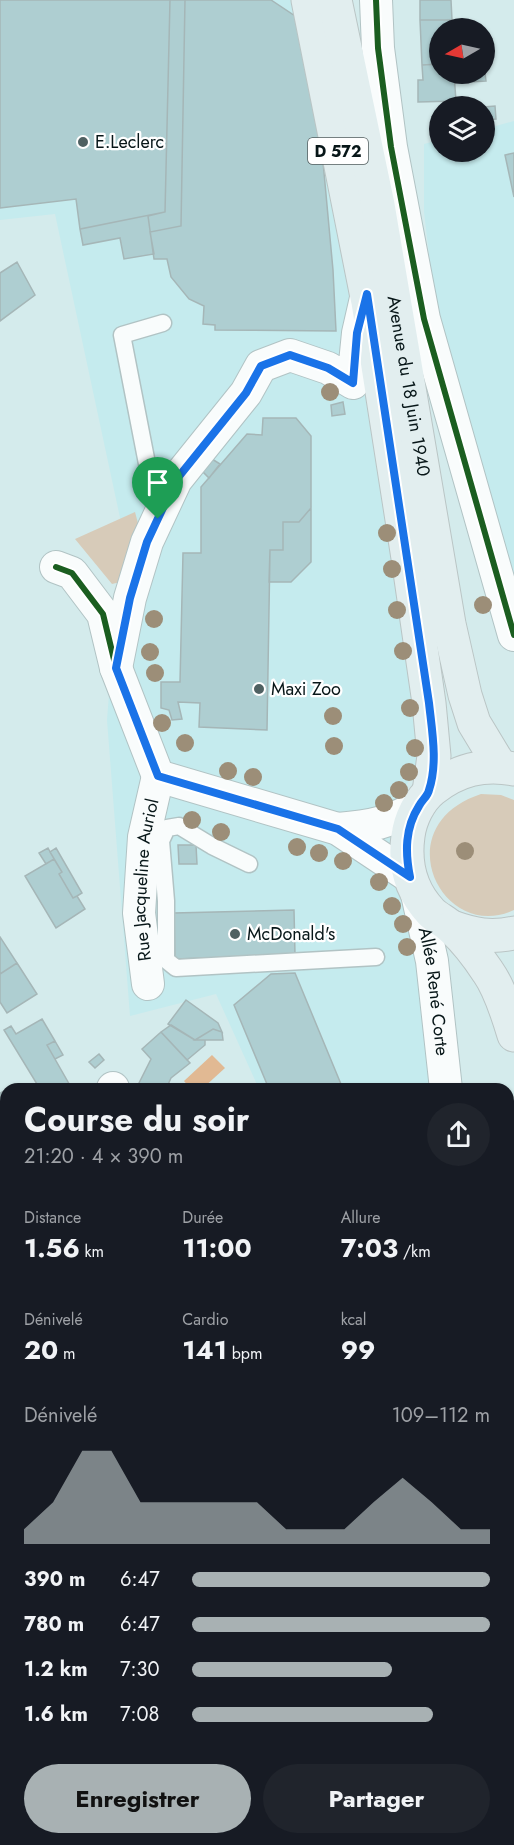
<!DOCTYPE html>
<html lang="fr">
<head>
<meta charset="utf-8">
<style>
  body { margin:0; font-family:Jost,sans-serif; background:#20242c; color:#f1f3f6; height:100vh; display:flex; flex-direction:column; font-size:22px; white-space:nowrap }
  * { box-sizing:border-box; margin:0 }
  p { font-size:20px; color:#9ea1a6 }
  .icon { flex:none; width:33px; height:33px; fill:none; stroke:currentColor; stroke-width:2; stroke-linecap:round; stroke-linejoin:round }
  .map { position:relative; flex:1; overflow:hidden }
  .panel { position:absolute; left:0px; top:1083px; width:514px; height:762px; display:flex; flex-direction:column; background:#171b24; border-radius:18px 18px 0 0; box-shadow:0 2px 4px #0004 }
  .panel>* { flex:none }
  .needle { width:39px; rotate:261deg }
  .tools { position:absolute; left:429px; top:18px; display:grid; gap:12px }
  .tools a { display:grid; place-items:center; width:66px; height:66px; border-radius:50%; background:#171b24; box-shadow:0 2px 4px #0004; font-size:30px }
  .pin { position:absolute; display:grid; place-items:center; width:51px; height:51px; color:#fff; margin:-62px -26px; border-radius:50% 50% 50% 0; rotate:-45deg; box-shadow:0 0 6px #0007 }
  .pin .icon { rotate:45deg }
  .round { display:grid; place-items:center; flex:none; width:63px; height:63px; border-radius:32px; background:#20242c }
  .headline { display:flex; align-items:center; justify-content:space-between; height:102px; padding:0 24px }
  h1 { font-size:33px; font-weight:700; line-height:45px }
  .stats { display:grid; grid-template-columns:repeat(3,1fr); gap:9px; height:102px; padding:6px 24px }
  .stats div { display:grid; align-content:center }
  .stats b { font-size:26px; font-weight:700 }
  .stats small { font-size:16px; font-weight:400 }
  .stats p { font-size:16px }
  .chart { height:168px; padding:12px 24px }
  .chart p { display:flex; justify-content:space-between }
  .chart svg { width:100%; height:108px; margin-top:6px; fill:#a8b1b3; opacity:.7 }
  .button { display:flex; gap:12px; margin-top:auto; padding:12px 24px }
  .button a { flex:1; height:69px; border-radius:36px; background:#a8b1b3; color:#111; font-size:24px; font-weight:700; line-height:69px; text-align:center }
  .button a+a { background:#20242c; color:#f1f3f6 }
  ul { padding:0 24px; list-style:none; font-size:20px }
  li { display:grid; grid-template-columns:96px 72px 1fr; align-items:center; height:45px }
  li i { height:15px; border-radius:8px; background:#a8b1b3 }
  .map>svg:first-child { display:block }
</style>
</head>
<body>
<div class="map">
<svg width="514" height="1845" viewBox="0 0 514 1845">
  <rect width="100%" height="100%" fill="#d4ebec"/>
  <!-- built -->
  <path fill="#c5ebee" d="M0,0H298L367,367L424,761L407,784L439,1089H259L216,994L130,1016L107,720L122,527L55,214L0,220Z
    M514,121V594L435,305L424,212V144L439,140L440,152H484L485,129Z"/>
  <!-- green -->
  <path fill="#d7cbb9" d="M135,512L139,527L129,580L112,584L75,539Z
    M481,794L501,795L514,800V910C442,944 384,826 481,794Z"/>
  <!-- water -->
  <path fill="#e1b993" d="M212,1055L225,1068L202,1089H191L184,1081Z"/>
  <!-- building -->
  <path fill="#aeced1" stroke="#a5b6b7" stroke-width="1.5" d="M0,0H170L165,212L80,229L76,199L0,208Z
    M170,0H185L181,226L150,232L154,254L124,259L120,238L83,245L80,229L165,212Z
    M170,0H271L295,16L322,151L333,270L336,331L215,330V325L203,324L204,306L189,299L171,277L167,259H154L148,216L165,212Z
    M420,0H451L452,20H420Z
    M420,20H452V28H440V64L422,65Z
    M440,64V74H454L456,101L418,102V80H423L422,65Z
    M484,65L486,81L469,82V74H484Z
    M495,106L496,119L484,120V107Z
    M514,153V197L505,155Z
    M17,262L35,295L0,321V273Z
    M343,402L345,414L332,416L331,405Z
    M263,418H296L311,436V508L299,522H283V550H270L267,730L199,727L200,703L178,702L182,719L172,720L169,710L161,708V682H180L183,553H201V487L247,434L262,435Z
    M212,459L220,464L209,478L202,471Z
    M311,508V562L291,582H269L270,550H283V522H299Z
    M178,845H196L197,864H179Z
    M48,848L54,859L46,864L39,853Z
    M56,848L82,893L77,896L73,898L59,874L62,872L50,852Z
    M54,859L62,872L59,874L73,898L77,896L85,909L56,928L25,876Z
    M294,910L295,955L175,959L174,913Z
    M0,937L17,963L0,974Z
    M17,963L37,994L7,1013L0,1002V974Z
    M295,973L343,1089H269L234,1005L271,974Z
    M186,1000L218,1023L222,1032L213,1029L195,1040L168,1024Z
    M42,1019L55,1041L47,1045L72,1089H40L4,1030L11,1026L16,1034Z
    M171,1025L195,1040H205V1045L187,1060L161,1032Z
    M213,1029L222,1032L223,1040H195Z
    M161,1032L190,1063L171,1078L166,1089H136L151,1059L142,1049Z
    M55,1041L63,1055L55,1059L47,1045Z
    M99,1054L104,1060L95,1068L89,1062Z
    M6,1090V1156L0,1146V1093Z
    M3,1256L6,1258V1287L0,1295V1261Z
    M0,1311L6,1316V1343L0,1350Z
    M3,1453L6,1455L4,1465L0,1461Z
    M158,1839H195L197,1845H160Z
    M294,1839H382L383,1845H273Z
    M417,1839H439L442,1845H420Z"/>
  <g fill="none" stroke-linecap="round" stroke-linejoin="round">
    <defs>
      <path id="service" d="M157,515L122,335L163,323
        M249,864L212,846L179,826L167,828L161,841L166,901V960L176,968L376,957"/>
      <g id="minor">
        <path d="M376,0L378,48L391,147L424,319L514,635"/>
        <path d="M56,567L72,573L103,614L116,668L158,776L338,829L410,877"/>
        <path d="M116,668L130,598L147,542L176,480L246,393L261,366L290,355L328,368L353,383L358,333L366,298"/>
        <path d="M338,829C371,826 389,823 418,806"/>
        <path id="s1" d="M417,894L432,961L446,1089"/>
        <path id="s2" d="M148,984L139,913L144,837L158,776"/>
        <path d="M113,1088V1089"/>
        <path d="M0,1227H6"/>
        <path d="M508,1399L514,1425"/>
        <path d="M0,1554L6,1562"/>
        <path d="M508,1730H514"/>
        <path d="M395,1839L397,1845"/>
        <path d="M69,1845L79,1839"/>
      </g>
      <g id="primary">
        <path d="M308,0L368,302L408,558L429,703L434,756L429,792"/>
        <path id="s3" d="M335,0L378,205L449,624L465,695L474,723L500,766"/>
        <path d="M514,769C483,763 458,770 433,789C419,800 410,820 408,836C404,865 411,891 431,912C438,919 447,922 453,929C466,941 478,957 488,972C500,989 508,1015 514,1035"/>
        <path d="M452,927C474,935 491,938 514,933"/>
      </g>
    </defs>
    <!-- service casing -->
    <use href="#service" stroke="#b1c3c4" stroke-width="19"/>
    <!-- minor casing -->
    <use href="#minor" stroke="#b1c3c4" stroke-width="34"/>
    <!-- primary casing -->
    <use href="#primary" stroke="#bac5c5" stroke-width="35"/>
    <!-- service -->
    <use href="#service" stroke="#f9fcfc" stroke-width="16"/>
    <!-- minor -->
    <use href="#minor" stroke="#f9fcfc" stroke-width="32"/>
    <!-- primary -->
    <use href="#primary" stroke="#e2eeef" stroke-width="33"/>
    <defs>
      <path id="cycleway" d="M376,0L378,48L391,147L424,319L514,635
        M56,567L72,573L103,614L116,668L158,776L338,829L410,877
        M116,668L130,598L147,542L176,480L246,393L261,366L290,355L328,368L353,383L358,333L367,294"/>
    </defs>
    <!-- cycleway casing -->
    <use href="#cycleway" stroke="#fff" stroke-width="10"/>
    <!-- cycleway -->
    <use href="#cycleway" stroke="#1b5e20" stroke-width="6"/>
  </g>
  <!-- trees -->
  <g fill="#9c8e78">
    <circle cx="330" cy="392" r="9"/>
    <circle cx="387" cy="533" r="9"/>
    <circle cx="392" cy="569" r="9"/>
    <circle cx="483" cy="605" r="9"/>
    <circle cx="397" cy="610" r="9"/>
    <circle cx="154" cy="619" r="9"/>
    <circle cx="403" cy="651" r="9"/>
    <circle cx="150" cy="652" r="9"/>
    <circle cx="155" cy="673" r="9"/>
    <circle cx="410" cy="708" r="9"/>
    <circle cx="333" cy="716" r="9"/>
    <circle cx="162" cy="723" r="9"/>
    <circle cx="185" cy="743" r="9"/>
    <circle cx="334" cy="746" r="9"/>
    <circle cx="415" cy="748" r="9"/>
    <circle cx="228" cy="771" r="9"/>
    <circle cx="409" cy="772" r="9"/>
    <circle cx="253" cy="777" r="9"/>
    <circle cx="399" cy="790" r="9"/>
    <circle cx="384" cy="803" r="9"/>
    <circle cx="192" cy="820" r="9"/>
    <circle cx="221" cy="832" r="9"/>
    <circle cx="297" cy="847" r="9"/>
    <circle cx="465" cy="851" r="9"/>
    <circle cx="319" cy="853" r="9"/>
    <circle cx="343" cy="861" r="9"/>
    <circle cx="379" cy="882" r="9"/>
    <circle cx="392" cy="906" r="9"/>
    <circle cx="403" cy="924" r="9"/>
    <circle cx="407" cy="947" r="9"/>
  </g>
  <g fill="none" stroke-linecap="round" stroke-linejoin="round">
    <defs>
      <path id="route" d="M367,294L429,703C432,731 438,763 429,790C428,796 422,800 419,806C405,828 405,852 410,877L338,829L158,776L116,668L130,598L147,542L176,480L246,393L261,366L290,355L328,368L353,383L357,333Z"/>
    </defs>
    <!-- route casing -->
    <use href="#route" stroke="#fff" stroke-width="12"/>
    <!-- route -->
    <use href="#route" stroke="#1a73e8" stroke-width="8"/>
  </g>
  <!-- markers -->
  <g fill="#4f6162" stroke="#fff" stroke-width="2">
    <circle cx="83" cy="142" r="6"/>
    <circle cx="259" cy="689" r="6"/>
    <circle cx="235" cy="934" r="6"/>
  </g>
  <g text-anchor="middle" stroke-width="4.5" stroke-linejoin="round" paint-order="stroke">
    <!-- shield labels -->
    <rect fill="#fff" stroke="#515c5d" stroke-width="1.5" x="308" y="138" width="60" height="26" rx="4.5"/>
    <g font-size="16" font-weight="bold" fill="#071618">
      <text x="338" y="157">D 572</text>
    </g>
    <!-- poi labels -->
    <g font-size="18" fill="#071618" stroke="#fff" text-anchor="start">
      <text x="95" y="148">E.Leclerc</text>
      <text x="271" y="695">Maxi Zoo</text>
      <text x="247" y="940">McDonald's</text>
    </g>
    <!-- street labels -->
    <g font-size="18" fill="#071618" stroke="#fff">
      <text dy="6" stroke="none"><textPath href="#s3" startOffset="393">Avenue du 18 Juin 1940</textPath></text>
      <text dy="6" stroke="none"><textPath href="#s2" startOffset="105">Rue Jacqueline Auriol</textPath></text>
      <text dy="6" stroke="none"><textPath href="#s1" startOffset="99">Allée René Corte</textPath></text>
    </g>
  </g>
</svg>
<div class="tools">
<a><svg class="needle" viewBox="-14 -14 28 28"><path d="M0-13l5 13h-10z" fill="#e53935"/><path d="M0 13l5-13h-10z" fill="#9ea1a6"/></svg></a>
<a><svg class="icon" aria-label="layers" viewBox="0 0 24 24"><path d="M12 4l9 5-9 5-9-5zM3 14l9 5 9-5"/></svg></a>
</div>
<div class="pin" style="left:158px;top:519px;background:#1e9e55"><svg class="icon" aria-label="arrive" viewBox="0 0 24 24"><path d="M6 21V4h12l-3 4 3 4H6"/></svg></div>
<section class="panel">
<div class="headline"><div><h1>Course du soir</h1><p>21:20 · 4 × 390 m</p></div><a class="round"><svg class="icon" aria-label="share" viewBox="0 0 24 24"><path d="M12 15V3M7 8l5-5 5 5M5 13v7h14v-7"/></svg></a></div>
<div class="stats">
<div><p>Distance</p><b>1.56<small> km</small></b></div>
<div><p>Durée</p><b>11:00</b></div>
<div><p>Allure</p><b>7:03<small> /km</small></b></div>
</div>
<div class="stats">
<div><p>Dénivelé</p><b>20<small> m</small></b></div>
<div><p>Cardio</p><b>141<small> bpm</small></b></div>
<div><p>kcal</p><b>99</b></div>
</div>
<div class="chart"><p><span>Dénivelé</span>109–112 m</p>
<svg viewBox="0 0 160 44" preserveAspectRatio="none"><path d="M0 44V38L10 27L20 6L30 6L40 27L50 27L60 27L70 27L80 27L90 38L100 38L110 38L120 27L130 17L140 27L150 38L160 38V44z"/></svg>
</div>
<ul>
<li><b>390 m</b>6:47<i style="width:100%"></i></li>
<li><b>780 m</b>6:47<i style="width:100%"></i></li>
<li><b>1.2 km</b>7:30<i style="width:67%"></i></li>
<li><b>1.6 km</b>7:08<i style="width:81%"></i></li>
</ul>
<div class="button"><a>Enregistrer</a><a>Partager</a></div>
</section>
</div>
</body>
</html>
